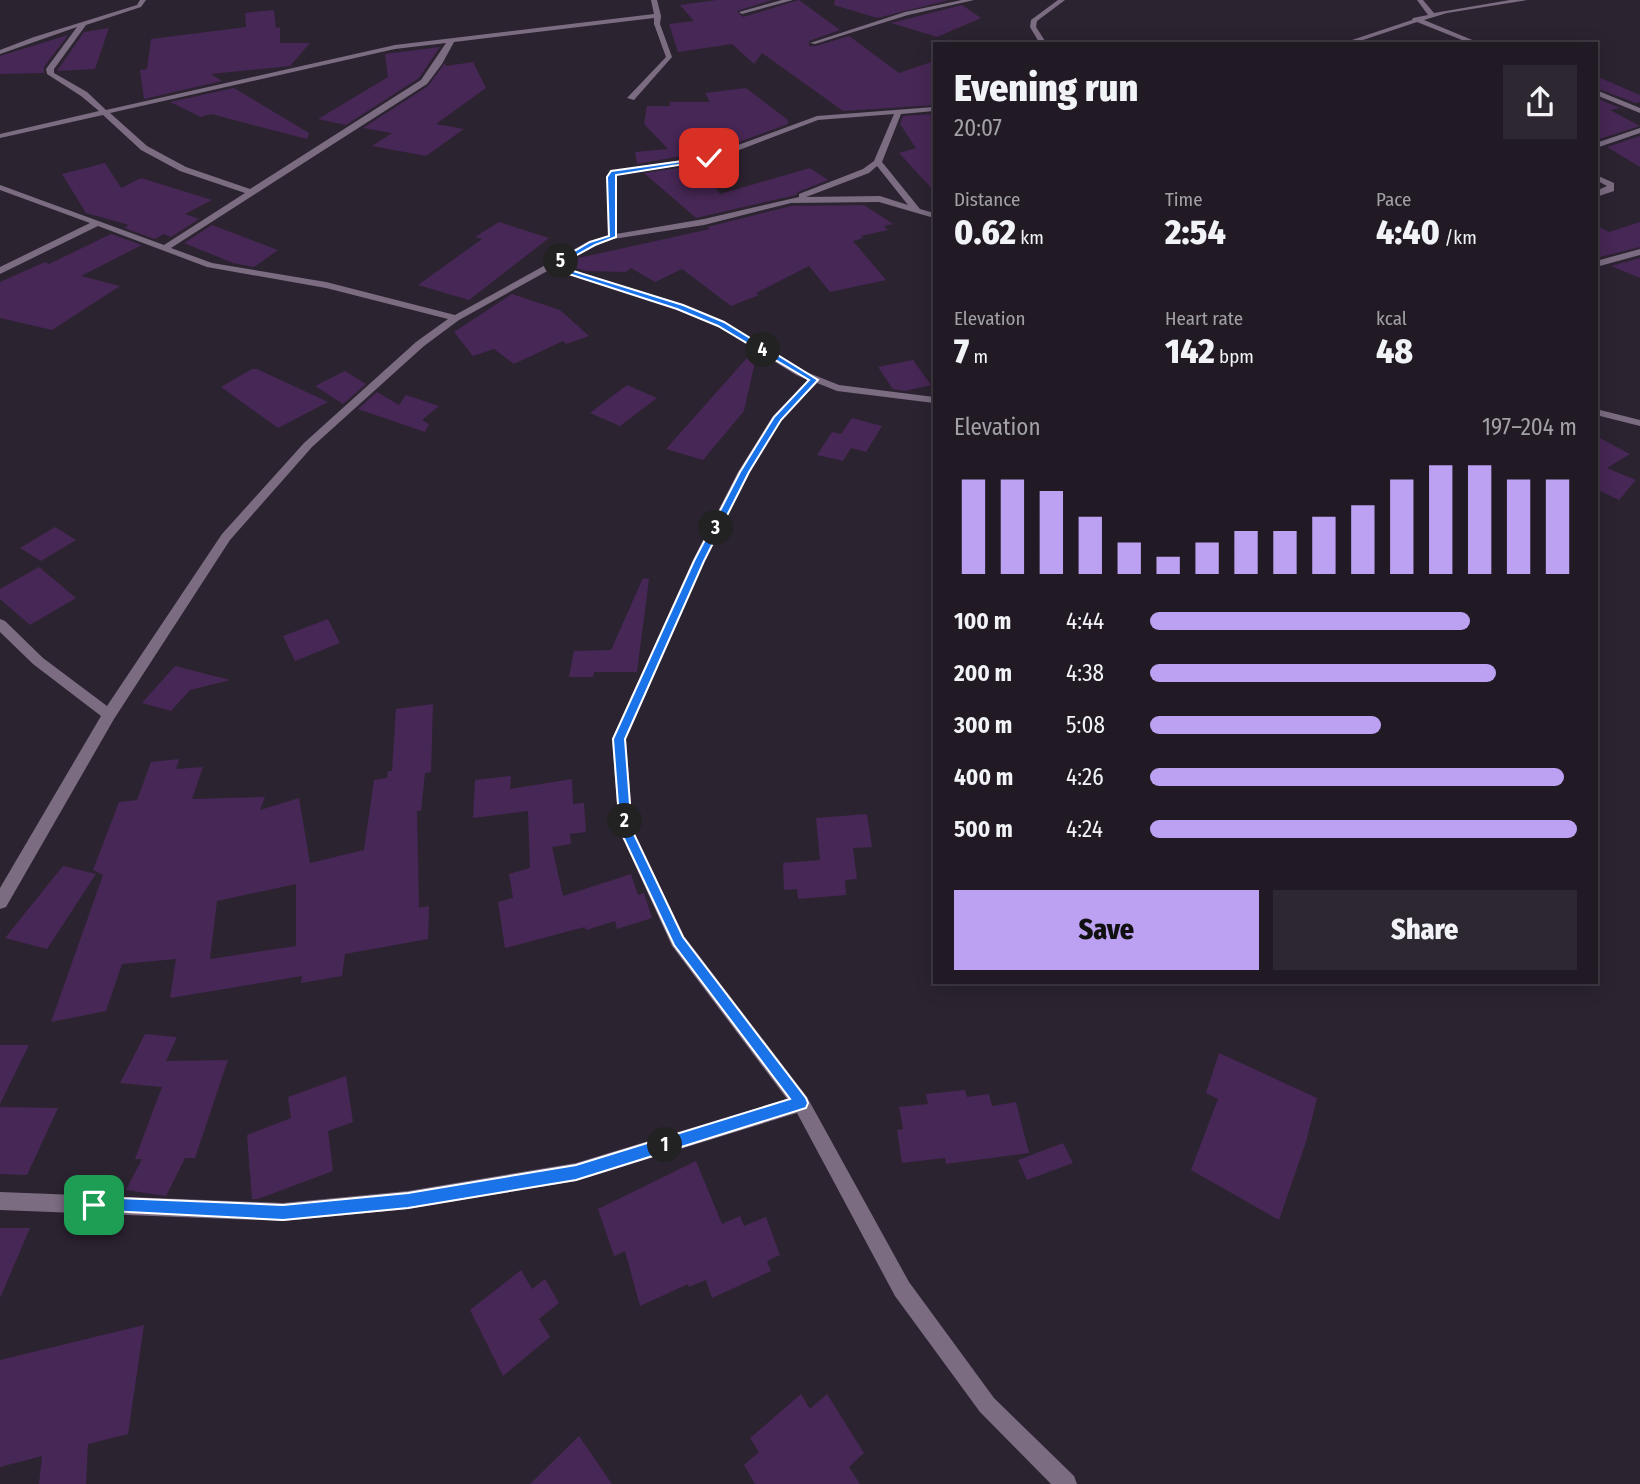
<!DOCTYPE html>
<html lang="en">
<head>
<meta charset="utf-8">
<style>
  body { margin:0; font-family:"Fira Sans Condensed",sans-serif; background:#2d2732; color:#f1f3f6; height:100vh; display:flex; flex-direction:column; font-size:26px; white-space:nowrap }
  * { box-sizing:border-box; margin:0 }
  p { font-size:23px; color:#a2a1a7 }
  .icon { flex:none; width:38px; height:38px; fill:none; stroke:currentColor; stroke-width:2; stroke-linecap:round; stroke-linejoin:round }
  .map { position:relative; flex:1; overflow:hidden }
  .side { position:absolute; left:933px; top:42px; width:665px; height:942px; display:flex; flex-direction:column; background:#211a25; border-radius:0px; box-shadow:0 4px 18px #0003,0 0 0 2px #3e3842 }
  .side>* { flex:none }
  .pin { position:absolute; display:grid; place-items:center; width:60px; height:60px; color:#fff; margin:-30px; border-radius:14px; box-shadow:0 4px 10px #0006 }
  .km { position:absolute; width:35px; height:35px; margin:-18px; border-radius:50%; background:#222; color:#fff; font-size:19px; line-height:35px; text-align:center }
  .round { display:grid; place-items:center; flex:none; width:74px; height:74px; border-radius:0px; background:#2d2732 }
  .headline { display:flex; align-items:center; justify-content:space-between; height:119px; padding:0 21px }
  h1 { font-size:38px; font-weight:800; line-height:52px }
  .metrics { display:grid; grid-template-columns:repeat(3,1fr); gap:10px; height:119px; padding:7px 21px }
  .metrics div { display:grid; align-content:center }
  .metrics b { font-size:35px; font-weight:800 }
  .metrics small { font-size:19px; font-weight:400 }
  .metrics p { font-size:19px }
  .chart { height:196px; padding:14px 21px }
  .chart p { display:flex; justify-content:space-between }
  .chart svg { width:100%; height:126px; margin-top:7px; stroke:#bca0f2; stroke-width:6 }
  .action { display:flex; gap:14px; margin-top:auto; padding:14px 21px }
  .action a { flex:1; height:80px; border-radius:0px; background:#bca0f2; color:#111; font-size:28px; font-weight:800; line-height:80px; text-align:center }
  .action a+a { background:#2d2732; color:#f1f3f6 }
  ul { padding:0 21px; list-style:none; font-size:23px }
  li { display:grid; grid-template-columns:112px 84px 1fr; align-items:center; height:52px }
  li i { height:18px; border-radius:9px; background:#bca0f2 }
  .map>svg:first-child { display:block }
</style>
</head>
<body>
<div class="map">
<svg width="1640" height="1484" viewBox="0 0 1640 1484">
  <rect width="100%" height="100%" fill="#2c2331"/>
  <!-- building -->
  <path fill="#472755" fill-rule="evenodd" d="M717,0H772L737,11L743,17L799,0L840,30L809,41V46H816L849,36L899,73L934,61V105L843,111L762,53L754,64L732,44L678,52L669,24L694,21L680,5Z
    M835,0H949L877,18L834,5Z
    M962,5L981,18L937,37L891,23Z
    M274,10L276,28L280,27V43H310L290,66L211,74L222,81L144,99L140,70L147,69L151,39L246,27L245,13Z
    M109,28L95,69L57,71L84,32Z
    M68,35L44,67V73L0,74V56Z
    M440,47L419,78L346,125L318,119L388,77L385,54Z
    M473,62L486,88L436,124L464,129L426,156L372,146L392,133L363,128L428,86L445,63L446,66Z
    M1596,76L1640,95V102L1636,103L1596,88Z
    M234,88L309,133L307,139L211,114L201,117L170,102Z
    M746,88L788,120V124L720,149L637,164L635,152L668,149L644,124L647,106H670V102H710L705,93Z
    M1596,98L1620,108L1610,110L1640,126L1596,140Z
    M934,114V113V191L899,153L916,148L900,124L903,116Z
    M1640,136V167L1607,147Z
    M105,163L121,188L141,178L212,200L185,214L199,219L171,237L164,234L155,239L124,228L129,225L86,213L62,174Z
    M700,165L720,194L810,168L828,180L798,192L796,195L696,218L644,173Z
    M864,205L893,224L884,226L888,230L861,236L863,238L853,241L886,280L830,292L809,266L756,293L759,295L731,306L682,269L655,282L631,268L626,272L586,271L565,264L574,259L710,229L707,227L791,206Z
    M499,222L549,238L469,300L418,285L482,239L475,237Z
    M1640,222V247L1596,258V225L1609,232Z
    M212,225L278,250L254,267L233,263L184,243Z
    M111,234L142,245L81,276L120,286L52,330L0,318V282L45,262L49,264Z
    M1640,258V278L1611,266Z
    M512,294L560,310L589,336L566,344L563,341L514,364L494,349L473,356L454,332Z
    M753,351L757,353L744,411L703,460L666,449Z
    M913,360L931,385L905,391L893,389L878,367Z
    M252,369H257L328,402L278,428L221,387Z
    M345,371L366,384L343,404L315,386Z
    M627,385L657,398L620,426L590,413Z
    M377,392L399,405L406,395L439,406L422,420L429,424L425,432L358,409Z
    M852,418L882,426L866,452L851,448L843,461L817,455L832,432L841,434Z
    M1596,436L1630,454L1607,468L1636,480L1619,500L1596,489Z
    M55,527L76,540L41,561L20,548Z
    M39,567L76,598L30,625L0,599V589Z
    M643,578L649,579L637,672H594L593,677H569L574,651L611,650Z
    M328,619L340,643L295,661L283,636Z
    M175,666L230,680L190,690L171,711L142,703Z
    M433,704L431,772L425,773L421,811H417L419,908L429,906L428,939L345,954L342,976L301,983L302,976L170,998L176,959L122,964L106,1011L51,1022L103,875L93,870L119,802L137,800L151,762L179,759L176,769L203,767L192,799L265,797L260,810L299,798L310,863L364,850L374,780L387,778L388,771H392L396,709ZM296,884V946L210,959L217,901Z
    M511,776L510,789L572,779L573,804L584,803L586,832L570,834L571,844L552,847L563,896L631,874L638,895L644,893L652,918L617,929L615,921L586,930L585,927L505,948L498,902L513,898L509,874L530,868L528,811L473,818L475,780Z
    M867,814L872,847L853,848L857,879L845,880L846,895L798,899L797,889L784,890L783,863L820,860L816,818Z
    M63,866L96,874L47,949L5,938Z
    M145,1034L177,1037L166,1061L228,1060L195,1158H185L166,1196L126,1190L142,1159H135L162,1087L120,1083Z
    M0,1045H29L0,1104Z
    M1219,1053L1317,1098L1306,1142L1279,1220L1191,1170L1218,1099L1206,1093Z
    M346,1076L353,1122L328,1131L333,1171L258,1199H252L247,1135L291,1118L288,1097Z
    M965,1090L967,1097L989,1094L992,1106L1016,1102L1029,1153L946,1164L945,1158L902,1163L897,1130L903,1129L899,1107L928,1104L926,1094Z
    M0,1107L58,1108L27,1175L0,1174Z
    M1063,1143L1073,1163L1027,1180L1018,1160Z
    M696,1161L722,1224L740,1216L744,1226L766,1217L780,1255L767,1261L771,1271L712,1298L706,1280L689,1287L688,1284L640,1306L625,1251L614,1256L598,1209Z
    M0,1228H30L0,1298Z
    M521,1270L532,1289L545,1279L559,1303L539,1319L550,1337L503,1376L470,1310Z
    M144,1325L128,1434L88,1444L86,1484H39L42,1456L0,1467V1360Z
    M801,1394L810,1409L827,1394L864,1453L849,1467L860,1484H755L744,1465L759,1452L750,1438Z
    M579,1436L612,1484H530Z"/>
  <g fill="none" stroke-linecap="round" stroke-linejoin="round">
    <!-- minor -->
    <path fill="#7b6c82" fill-rule="evenodd" d="M140,0H146L141,7L86,25L54,69V73L87,92L106,110L395,45L654,14L651,0H657L661,16L660,24L672,57L634,100L627,98L666,57L654,24V18L454,42L442,64L427,84L171,248L212,263L326,282L455,315L589,241L608,236L607,177L611,171L708,156L817,116L934,107V111L901,114L882,162L920,209L934,213V218L879,202L791,203L704,225L613,239L595,245L558,265L683,305L724,322L804,371L839,385L934,397V403L837,391L817,383L781,420L750,472L705,560L626,739L633,830L684,936L807,1097L909,1282L994,1398L1074,1476L1077,1484H1051L980,1412L895,1296L797,1113L576,1181L408,1209L283,1221L0,1210V1192L283,1203L408,1191L576,1163L787,1099L672,946L619,830L612,739L693,560L738,472L773,416L808,380L796,375L718,326L677,309L551,269L459,320L424,346L312,447L230,540L114,719L6,907L0,909V888L101,716L33,664L0,632V619L5,621L43,658L107,706L222,534L304,443L416,342L448,319L326,288L207,267L98,226L0,274V267L90,223L0,190V185L164,245L245,193L180,171L141,150L103,115L0,138V134L99,111L81,96L47,74L46,69L77,27L0,54V50L34,37L137,5ZM446,43L421,80L250,189L186,167L147,146L110,113L395,49ZM894,114L874,161L863,169L799,194V197L704,219L616,234L617,175L713,160L818,120ZM877,166L908,205L880,196L806,197L869,173Z
      M782,0H793L742,14L739,12Z
      M962,0H974L908,15L815,44L810,43L905,12Z
      M1417,0H1423L1434,13L1510,0H1527L1447,13L1424,20L1482,44H1472L1417,22L1351,44H1340L1412,20L1413,18L1428,15Z
      M1596,90L1640,108V113L1596,95Z
      M1640,128V133L1596,148V143Z
      M1596,175L1614,183V191L1596,197V191L1607,186L1596,180Z
      M1640,249V255L1596,267V261Z"/>
    <!-- tertiary -->
    <path fill="#7b6c82" fill-rule="evenodd" d="M1058,0H1065L1037,21L1036,27L1047,44H1040L1030,27L1031,20Z
      M1596,409L1640,420V426L1596,415Z"/>
  </g>
  <!-- route -->
  <path fill="#1a73e8" stroke="#fff" stroke-width="2" d="M712,157L709,160L616,175V237L595,245L557,266L683,305L724,322L818,380L781,420L749,472L704,561L625,739L632,830L683,937L806,1098L808,1103L806,1108L576,1180L408,1208L283,1220L89,1210L87,1205L89,1199L94,1197L283,1205L408,1193L576,1165L790,1099L674,945L620,830L613,739L694,561L740,472L774,417L809,380L718,326L677,309L547,267L590,242L609,236L607,177L611,171Z"/>
</svg>
<div class="pin" style="left:94px;top:1205px;background:#1e9e55"><svg class="icon" aria-label="arrive" viewBox="0 0 24 24"><path d="M6 21V4h12l-3 4 3 4H6"/></svg></div>
<div class="pin" style="left:709px;top:158px;background:#d93025"><svg class="icon" aria-label="check" viewBox="0 0 24 24"><path d="M5 12l5 5 9-10"/></svg></div>
<b class="km" style="left:665px;top:1145px">1</b>
<b class="km" style="left:625px;top:821px">2</b>
<b class="km" style="left:716px;top:528px">3</b>
<b class="km" style="left:763px;top:350px">4</b>
<b class="km" style="left:561px;top:261px">5</b>
<section class="side">
<div class="headline"><div><h1>Evening run</h1><p>20:07</p></div><a class="round"><svg class="icon" aria-label="share" viewBox="0 0 24 24"><path d="M12 15V3M7 8l5-5 5 5M5 13v7h14v-7"/></svg></a></div>
<div class="metrics">
<div><p>Distance</p><b>0.62<small> km</small></b></div>
<div><p>Time</p><b>2:54</b></div>
<div><p>Pace</p><b>4:40<small> /km</small></b></div>
</div>
<div class="metrics">
<div><p>Elevation</p><b>7<small> m</small></b></div>
<div><p>Heart rate</p><b>142<small> bpm</small></b></div>
<div><p>kcal</p><b>48</b></div>
</div>
<div class="chart"><p><span>Elevation</span>197–204 m</p>
<svg viewBox="0 0 160 44" preserveAspectRatio="none"><path d="M5 44V11M15 44V11M25 44V15M35 44V24M45 44V33M55 44V38M65 44V33M75 44V29M85 44V29M95 44V24M105 44V20M115 44V11M125 44V6M135 44V6M145 44V11M155 44V11"/></svg>
</div>
<ul>
<li><b>100 m</b>4:44<i style="width:75%"></i></li>
<li><b>200 m</b>4:38<i style="width:81%"></i></li>
<li><b>300 m</b>5:08<i style="width:54%"></i></li>
<li><b>400 m</b>4:26<i style="width:97%"></i></li>
<li><b>500 m</b>4:24<i style="width:100%"></i></li>
</ul>
<div class="action"><a>Save</a><a>Share</a></div>
</section>
</div>
</body>
</html>
